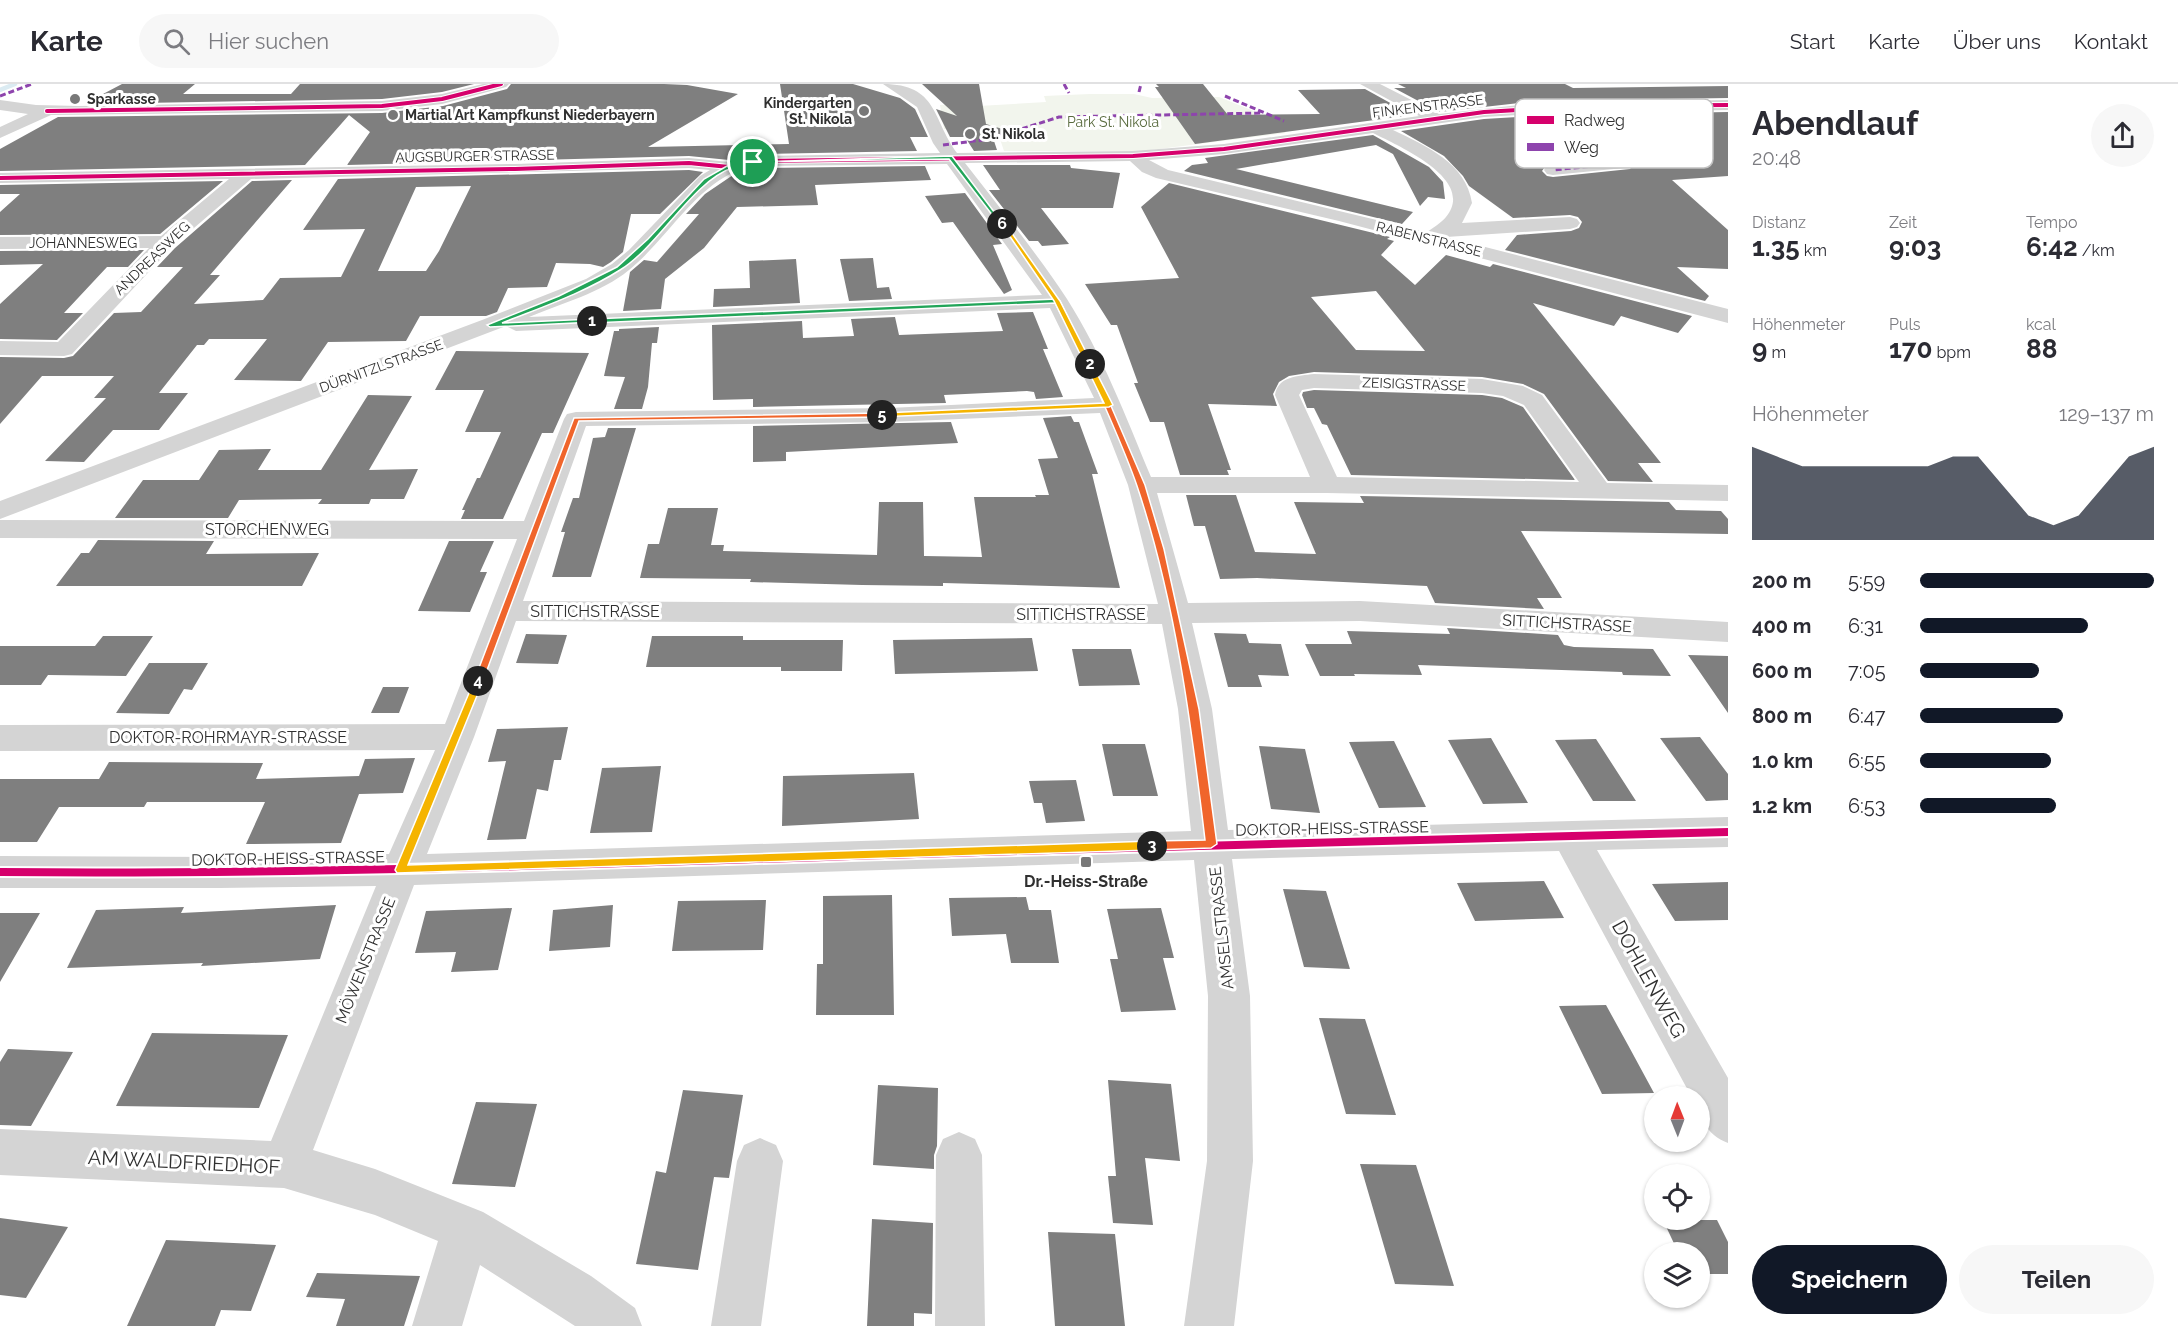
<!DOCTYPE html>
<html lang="de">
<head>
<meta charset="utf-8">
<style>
  body { margin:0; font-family:Raleway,sans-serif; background:#f7f7f7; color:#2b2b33; height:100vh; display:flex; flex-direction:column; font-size:22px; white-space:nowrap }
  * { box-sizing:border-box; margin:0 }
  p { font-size:20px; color:#7c7c81 }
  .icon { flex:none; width:33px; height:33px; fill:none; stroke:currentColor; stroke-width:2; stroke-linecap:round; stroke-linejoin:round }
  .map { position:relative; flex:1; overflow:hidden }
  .details { display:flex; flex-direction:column; background:#fff; width:450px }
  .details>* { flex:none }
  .needle { width:39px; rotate:359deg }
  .tools { position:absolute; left:1644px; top:1002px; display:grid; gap:12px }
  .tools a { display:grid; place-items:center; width:66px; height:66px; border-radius:50%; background:#fff; box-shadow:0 2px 4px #0004; font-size:30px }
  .pin { position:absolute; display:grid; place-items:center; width:51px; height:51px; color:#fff; margin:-26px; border:3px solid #fff; border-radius:50%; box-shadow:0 2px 6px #0007 }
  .km { position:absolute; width:30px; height:30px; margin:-15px; border-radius:50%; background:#222; color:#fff; font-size:16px; line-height:30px; text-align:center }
  .round { display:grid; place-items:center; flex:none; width:63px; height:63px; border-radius:32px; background:#f7f7f7 }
  .summary { display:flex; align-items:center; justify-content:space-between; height:102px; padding:0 24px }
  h1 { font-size:33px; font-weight:700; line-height:45px }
  .figures { display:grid; grid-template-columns:repeat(3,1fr); gap:9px; height:102px; padding:6px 24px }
  .figures div { display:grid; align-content:center }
  .figures b { font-size:26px; font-weight:700 }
  .figures small { font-size:16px; font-weight:400 }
  .figures p { font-size:16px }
  .chart { height:168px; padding:12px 24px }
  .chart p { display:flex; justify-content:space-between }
  .chart svg { width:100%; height:108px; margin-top:6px; fill:#111827; opacity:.7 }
  .action { display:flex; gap:12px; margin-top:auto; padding:12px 24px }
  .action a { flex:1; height:69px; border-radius:36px; background:#111827; color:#fff; font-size:24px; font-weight:700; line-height:69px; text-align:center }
  .action a+a { background:#f7f7f7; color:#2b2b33 }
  ul { padding:0 24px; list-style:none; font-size:20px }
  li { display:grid; grid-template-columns:96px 72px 1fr; align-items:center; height:45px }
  li i { height:15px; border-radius:8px; background:#111827 }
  header { display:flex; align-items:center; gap:36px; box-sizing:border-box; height:84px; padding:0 30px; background:#fff; border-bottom:2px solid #e1e1e2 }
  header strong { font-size:28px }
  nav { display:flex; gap:33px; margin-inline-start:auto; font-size:21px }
  .search { width:420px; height:54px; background:#f7f7f7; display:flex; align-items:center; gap:15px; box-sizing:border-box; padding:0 21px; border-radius:33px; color:#7c7c81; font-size:22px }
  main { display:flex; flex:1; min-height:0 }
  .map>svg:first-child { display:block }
</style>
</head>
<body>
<header>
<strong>Karte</strong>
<div class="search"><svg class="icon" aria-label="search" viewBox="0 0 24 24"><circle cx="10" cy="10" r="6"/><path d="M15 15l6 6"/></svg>Hier suchen</div>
<nav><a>Start</a><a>Karte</a><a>Über uns</a><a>Kontakt</a></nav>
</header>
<main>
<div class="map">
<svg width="1728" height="1242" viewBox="0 0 1728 1242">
  <rect width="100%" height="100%" fill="#fff"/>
  <!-- green -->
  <path fill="#f2f5ed" d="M1090,10H1134L1152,14L1219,13L1266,32L1286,49L1143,67H1004L997,46L944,45L940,21L954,20L961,23L1046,18L1044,12Z"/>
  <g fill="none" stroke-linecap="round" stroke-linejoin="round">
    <!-- stream -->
    <path stroke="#dbebf2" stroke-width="4.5" d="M0,6L15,0"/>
  </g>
  <!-- building -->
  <path fill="#7f7f7f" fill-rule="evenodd" d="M122,0H195L183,10H291L300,0H474L442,8L382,15L84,20Z
    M511,0H664L687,1L738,10L648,63L789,60L780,0H853L900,14L915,25L928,53H910L917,67L763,70L729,76L689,72L347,81L370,48L349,31L305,81L0,87V65L58,33L382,29L443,22L507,5Z
    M922,0H979L986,40L1009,47L1008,54H993L997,66L974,67L965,53H950L936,25L957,32Z
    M1156,0H1203L1228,31L1320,30L1298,6L1365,5L1412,31L1195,60L1155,3H1159Z
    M1398,0H1565L1573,4L1728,2V14L1537,17L1439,28L1394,4H1406Z
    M1728,28V92L1672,96L1728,146V185L1677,183L1709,212L1705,217L1505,166L1517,151L1571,147L1579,144L1582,138L1578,133L1570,131L1513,134L1469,102L1463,92L1444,72L1401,47L1484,35L1534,32L1599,74L1547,80L1542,87L1547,92L1553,93L1630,85L1635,79L1562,31Z
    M1373,51L1429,83L1443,98L1445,115L1428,113L1420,122L1393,70L1376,61L1236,85L1413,128L1402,140L1184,87L1192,81L1208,79L1205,74Z
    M983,81H1070L1071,84L1120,89L1113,124H1041L1069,160L1042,162L1038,157H1029L989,106H1000Z
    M925,82L931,96L815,101L818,121L737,123L704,164L665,195L661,225L623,227L630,188L644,176L657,178L699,130H686L705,110L733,91L763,84Z
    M689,86L703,88L660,130H631L623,168L611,178L603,183L590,180L556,179L547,203L508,204L497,228L486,232H420L406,257L328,258L301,297L234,296L267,255H209L204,261H197L159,309H188L159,346H113L84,378L45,377L106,314H94L114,292H42L0,340V273L64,274L73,272L114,229L141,228L183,183H157L175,164L252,97L292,96L210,191H220L194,220L263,216L280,194L341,193L365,145L303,146L338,95ZM471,102L439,167L426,187H378L416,103Z
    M223,97L160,150L0,151V128L20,110H0V101Z
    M1169,99L1390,153L1387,155L1394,157L1381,171L1415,201L1446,171L1490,183L1493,180L1692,232L1678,249L1621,232L1614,242L1533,219L1661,379H1638L1653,398L1608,397L1544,310L1523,300L1482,293L1314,288L1289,292L1279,298L1273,310L1277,322L1208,320L1231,386H1227L1229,391H1180L1164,338H1150L1134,299H1138L1117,241H1111L1085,200L1179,194L1141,123ZM1376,207L1425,267L1356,266L1311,213Z
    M965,109L1002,160L993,161L1012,206L1004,210L953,138L942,139L925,112Z
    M144,166L128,183H107L64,229H83L57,256L0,255V220L43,180L0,181V167Z
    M873,174L877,204L889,203L892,215L849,217L840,175Z
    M796,175L800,219L713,223L714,205L750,204L749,177Z
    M1033,228L1048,265H1043L1063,313L1036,315L1034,308L1027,307L944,311L946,319L753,323V315L713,316L712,241L802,237L803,254L854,252L851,235L895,233L899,251L1003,247L997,229Z
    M659,243L657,259H652L648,303L642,325H614L625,293L604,292L614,247H619V245Z
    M456,267L589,269L553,349H542L503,435H461L465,426H462L477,394H480L501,348H465L484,306H435Z
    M1314,306L1482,311L1502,314L1523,323L1575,396L1351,391L1327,341L1322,340L1314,324H1307L1302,311L1303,308Z
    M368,311L412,312L369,386L418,385L404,415H371L369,420H318L322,415L239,416L228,434H115L143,396H199L219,366L271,365L258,386H321Z
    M1071,332L1074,338H1079L1098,390H1092L1120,504L943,499V502L862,501L750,498L751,495L640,494L648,460H659L668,424H718L711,461H724L723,467L877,471L879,418H923L924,472L982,473L974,413H1036L1035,411H1049L1038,375L1058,374L1043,334Z
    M951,338L958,359L786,368V377L753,378V342Z
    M608,344H636L591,493H552L565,448H561L573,414H579L593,354L605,353Z
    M1186,411H1236L1255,468L1316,470L1294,418L1364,419L1360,412L1669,418L1676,426L1721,427L1728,435V450L1521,447L1562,514H1537L1544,525L1435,519L1427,502L1257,494L1220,495L1205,442H1194Z
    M98,456L214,457L206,470L319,469L302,502H56L81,469H89Z
    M449,457H494L480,488H487L470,528L418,527Z
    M1447,544L1558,551L1564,561L1574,563L1653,565L1671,592L1623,591L1622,588L1418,581L1422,591L1354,590L1355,592H1320L1305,560H1352L1347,547L1450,550Z
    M1214,549L1246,550L1249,559L1281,560L1289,592L1258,591L1262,603H1228Z
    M526,550L567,551L558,580L516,579Z
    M103,552H153L126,592L48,591L41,601H0V562H95Z
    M652,552H743V556H843L842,587H781V583H646Z
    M1032,554L1038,587L895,590L893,556Z
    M1072,565H1131L1140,601L1079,602Z
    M1688,571L1728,572V629Z
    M149,579H208L192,606L184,605L169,630L116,629Z
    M383,603H409L399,629H371Z
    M568,643L561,676H554L548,707L537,705L526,755L487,756L506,677L488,678L497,645Z
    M1700,653L1728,690V716L1706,717L1660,654Z
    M1491,654L1528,719L1483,720L1448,656Z
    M1596,655L1636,717H1593L1555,656Z
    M1394,657L1426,723L1379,724L1349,658Z
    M1102,660H1145L1158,712H1113Z
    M1259,662L1305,665L1320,729L1271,725Z
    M415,674L403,709L359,710L341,759L246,760L265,718H147L144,723H59L37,758H0V695H99L109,678L263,679L256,695L359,692L365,675Z
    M661,682L652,748L590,749L602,684Z
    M914,689L919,735L782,742L783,692Z
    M1076,696L1085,737L1046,739L1042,719H1034L1029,697Z
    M1544,797L1564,834L1475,837L1457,799Z
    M1728,798V836L1675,837L1652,800Z
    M1283,805L1326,807L1350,885L1304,883Z
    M892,811L894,931H816L817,880H823V812Z
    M1026,813L1029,826H1051L1059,879H1011L1006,850L952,852L949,814Z
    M766,816L763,866L672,867L678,817Z
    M336,821L320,875L201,882L203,879L67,884L96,826L184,823L181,829Z
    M613,821L610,863L549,867L553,826Z
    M512,824L498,886L451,888L456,868L415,869L426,827Z
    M1161,824L1174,874H1163L1176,926L1121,928L1110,875H1118L1107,825Z
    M0,829H40L0,898Z
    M1606,921L1628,961L1654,1009L1602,1010L1559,922Z
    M1319,934L1365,935L1396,1031L1346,1030Z
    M152,949L288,951L259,1024L116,1022Z
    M8,965L73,968L31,1042L0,1041V978Z
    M1108,996L1171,1000L1180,1077L1145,1074L1153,1141L1113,1139L1108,1092H1116Z
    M878,1001L938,1004L937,1062L934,1071V1085L873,1081Z
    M683,1006L743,1011L729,1094L714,1093L698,1186L636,1180L656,1087L666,1089Z
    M476,1018L537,1020L515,1103L452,1100Z
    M1360,1080L1416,1081L1454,1202L1395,1200Z
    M0,1134L68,1143L26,1214L0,1211Z
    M872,1135L933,1139L932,1230L914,1229V1242H867Z
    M1663,1136H1717L1728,1158V1190H1700V1168H1678Z
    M1048,1148L1115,1150L1125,1242H1055Z
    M166,1156L276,1161L251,1227L221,1226L215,1242H127Z
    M317,1189L420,1192L404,1242H336L345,1215L306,1213Z"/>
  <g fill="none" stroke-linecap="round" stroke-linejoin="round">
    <!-- minor -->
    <path fill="#d4d4d4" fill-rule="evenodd" d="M483,0H509L506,3L442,20L382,27L51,31L0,54V43L28,30L0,26V16L36,21L79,22L382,17L442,10Z
      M883,0C938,0 932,35 957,69L1133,67L1224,60L1419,32L1360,0H1380L1439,30L1537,19L1728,16V26L1555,29L1633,79L1630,83L1624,84L1553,91L1547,90L1544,86L1547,82L1606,75L1535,30L1484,33L1393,46C1426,62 1466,79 1472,119L1462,139L1570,133L1577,135L1580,139L1577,143L1570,145L1446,153L1728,225V239L1339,137L1156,94L1142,88L1130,77L965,79C1000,124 1036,168 1067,215C1102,270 1126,333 1151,393H1310L1275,311C1278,292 1298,292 1314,290L1482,295L1523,302L1542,311L1607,399L1728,401V417L1327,409H1157L1188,519L1360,517L1728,538V558L1360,537L1192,539L1212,625L1228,746L1728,733V763L1597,766L1728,994V1059C1706,1050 1700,1036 1700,1012H1691L1559,767L1232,775L1250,912L1253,1077L1234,1242H1184L1207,1077L1208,912L1194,776L414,801L313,1066L375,1085L483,1128L591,1192L635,1224L642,1242H575L480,1181L462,1242H412L438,1157L375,1131L284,1104L0,1091V1045L271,1057L376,802L219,804H0V772L219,773L389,770L435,666L0,667V641L445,640L517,455L0,454V436L524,437L564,335L567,330L576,328L889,324L1094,314L1050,224L516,247L506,242L0,435V417L482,236L586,195L612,180L629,166L700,92L710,86L689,84L251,95L173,162L72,270L64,272L0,271V257L58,258L149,164L0,165V153L161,152L229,95L0,99V89L515,80L689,74L729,78L763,72L940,69L933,59L917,23ZM1373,49C1398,62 1477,95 1446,133C1441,139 1433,144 1427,148L1168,86L1149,76L1224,70ZM947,80L1042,211L529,233C562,219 601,209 629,186C664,158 691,109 732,89C741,84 753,84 763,82ZM1314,304L1482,309L1503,312L1524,321L1579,398L1337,393L1299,311L1302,306ZM1100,329L1128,401L1158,520L523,517L586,342L889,338ZM516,537L1162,540L1178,625L1191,747L427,770L474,653Z
      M959,1048L975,1055L982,1071L985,1242H935L936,1071L943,1055Z
      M760,1054L776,1061L783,1077L761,1242H711L737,1077L744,1061Z"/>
    <!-- quiet -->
    <path stroke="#8e44ad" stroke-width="3" stroke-dasharray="6 3" stroke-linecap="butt" d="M1064,0L1069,9
      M1139,8L1141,0
      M0,12L32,0
      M1225,12L1284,37
      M1540,26L1624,79L1553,86
      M943,61L990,55L1059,33L1262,29"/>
    <defs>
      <path id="cycleway-far1" d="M47,27L382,22L442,15L501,0
        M0,94L515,85L689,79L729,83L763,77L1133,72L1224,65L1484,28L1585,22L1728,21"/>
      <path id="cycleway" d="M0,788C327,791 654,778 981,768C1230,760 1479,755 1728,748"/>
    </defs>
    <!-- cycleway-far1 casing -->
    <use href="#cycleway-far1" stroke="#fff" stroke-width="6"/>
    <!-- cycleway casing -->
    <use href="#cycleway" stroke="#fff" stroke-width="12"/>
    <!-- cycleway-far1 -->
    <use href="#cycleway-far1" stroke="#d6006c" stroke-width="4"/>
    <!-- cycleway -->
    <use href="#cycleway" stroke="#d6006c" stroke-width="8"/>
  </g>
  <!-- split-1 -->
  <path fill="#22a559" stroke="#fff" stroke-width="1.5" d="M753,76L755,79C747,81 739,82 732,84C693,97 658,163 620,186C584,209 542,223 502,239L592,235L595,238L490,243L487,241L559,212L617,183L648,155L704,95L727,82Z"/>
  <!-- split-2 -->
  <path fill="#22a559" stroke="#fff" stroke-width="1.5" d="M1057,215L1060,217L1092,282L1087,280L1055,219L592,239L589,237L592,235Z"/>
  <!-- split-3 -->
  <path fill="#f0652b" stroke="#fff" stroke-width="1.5" d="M1090,278L1093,280L1145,401L1164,465L1199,625L1217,760L1211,764L1152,766L1146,762L1152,757L1205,756C1191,638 1175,515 1137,402C1123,361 1103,321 1087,280Z"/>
  <!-- split-4 -->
  <path fill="#f5b400" stroke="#fff" stroke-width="1.5" d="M478,593L483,597L408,781L1152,757L1157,762L1152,766L397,789L395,786L474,597Z"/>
  <!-- split-5 -->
  <path fill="#f0652b" stroke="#fff" stroke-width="1.5" d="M882,329L885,333L579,337L483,597L482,599H475L474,597L574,334Z"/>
  <!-- split-6 -->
  <path fill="#f5b400" stroke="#fff" stroke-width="1.5" d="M1000,138H1004L1060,217L1113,321L1109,323L879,333L882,329L1104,319L1054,217Z"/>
  <!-- split-7 -->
  <path fill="#22a559" stroke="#fff" stroke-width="1.5" d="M952,72L1004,141H1000L949,75L750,78Z"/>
  <!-- markers -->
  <g fill="#787878" stroke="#fff" stroke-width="2">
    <circle cx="75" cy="15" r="6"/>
    <circle cx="864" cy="27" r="6"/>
    <circle cx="393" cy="31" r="6"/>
    <circle cx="970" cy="50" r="6"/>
    <rect x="1080" y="772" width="12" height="12" rx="3"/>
  </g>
  <g text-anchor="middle" stroke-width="6" stroke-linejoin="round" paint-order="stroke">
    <!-- far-poi labels -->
    <g font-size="14" font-weight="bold" fill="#303030" stroke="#fff" text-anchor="start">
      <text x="87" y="20">Sparkasse</text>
      <text x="852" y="24" text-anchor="end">Kindergarten<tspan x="852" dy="16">St. Nikola</tspan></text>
      <text x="405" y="36">Martial Art Kampfkunst Niederbayern</text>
      <text x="982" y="55">St. Nikola</text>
    </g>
    <!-- far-street labels -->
    <g font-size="14" fill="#303030" stroke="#fff">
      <text transform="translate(1428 22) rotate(-7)" y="5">FINKENSTRASSE</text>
      <text transform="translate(475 72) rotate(-1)" y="5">AUGSBURGER STRASSE</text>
      <text transform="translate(1429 155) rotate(14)" y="5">RABENSTRASSE</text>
      <text x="83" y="164">JOHANNESWEG</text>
      <text transform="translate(152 174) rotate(-44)" y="5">ANDREASWEG</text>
      <text transform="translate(381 282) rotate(-20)" y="5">DÜRNITZLSTRASSE</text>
      <text transform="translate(1414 300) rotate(2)" y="5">ZEISIGSTRASSE</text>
    </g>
    <!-- far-park labels -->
    <g font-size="14" fill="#596b3e" stroke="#fff">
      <text x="1113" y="43">Park St. Nikola</text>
    </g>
    <!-- street labels -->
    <g font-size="16" fill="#303030" stroke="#fff">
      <text x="267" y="451">STORCHENWEG</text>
      <text x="595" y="533">SITTICHSTRASSE</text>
      <text x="1081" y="536">SITTICHSTRASSE</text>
      <text transform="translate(1567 539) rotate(3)" y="6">SITTICHSTRASSE</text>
      <text x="228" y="659">DOKTOR-ROHRMAYR-STRASSE</text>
      <text transform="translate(1332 744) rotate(-1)" y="6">DOKTOR-HEISS-STRASSE</text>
      <text transform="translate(288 774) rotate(-1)" y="6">DOKTOR-HEISS-STRASSE</text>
      <text transform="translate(1221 844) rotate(-96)" y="6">AMSELSTRASSE</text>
      <text transform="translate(365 876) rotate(-68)" y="6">MÖWENSTRASSE</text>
    </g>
    <!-- poi labels -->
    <g font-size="16" font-weight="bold" fill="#303030" stroke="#fff">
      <text x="1086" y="803">Dr.-Heiss-Straße</text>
    </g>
    <!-- near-street labels -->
    <g font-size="20" fill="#303030" stroke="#fff">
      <text transform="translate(1649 895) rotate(61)" y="7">DOHLENWEG</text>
      <text transform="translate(184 1078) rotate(3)" y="7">AM WALDFRIEDHOF</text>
    </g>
  </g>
  <!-- legend -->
  <rect x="1515" y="15" width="198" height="69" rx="9" fill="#fff" stroke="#c1c1c1" stroke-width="1.5"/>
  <rect x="1527" y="32" width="27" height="8" fill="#d6006c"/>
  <rect x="1527" y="59" width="27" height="8" fill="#8e44ad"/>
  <g font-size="16" fill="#303030">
    <text x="1564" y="42">Radweg</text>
    <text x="1564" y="69">Weg</text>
  </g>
</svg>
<div class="tools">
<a><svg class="needle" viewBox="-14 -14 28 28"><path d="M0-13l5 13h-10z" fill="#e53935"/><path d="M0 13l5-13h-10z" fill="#7c7c81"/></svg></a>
<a><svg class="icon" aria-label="locate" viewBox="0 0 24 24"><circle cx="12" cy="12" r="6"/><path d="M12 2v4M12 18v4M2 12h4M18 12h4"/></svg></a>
<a><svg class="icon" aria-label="layers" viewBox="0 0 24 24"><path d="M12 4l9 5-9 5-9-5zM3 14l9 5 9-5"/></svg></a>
</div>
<div class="pin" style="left:753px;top:78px;background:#1e9e55"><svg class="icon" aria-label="arrive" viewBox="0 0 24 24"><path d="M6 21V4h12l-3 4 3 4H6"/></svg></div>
<b class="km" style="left:592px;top:237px">1</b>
<b class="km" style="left:1090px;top:280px">2</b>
<b class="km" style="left:1152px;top:762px">3</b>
<b class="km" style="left:478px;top:597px">4</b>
<b class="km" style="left:882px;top:331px">5</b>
<b class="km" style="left:1002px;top:140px">6</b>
</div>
<section class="details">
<div class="summary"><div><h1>Abendlauf</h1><p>20:48</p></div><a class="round"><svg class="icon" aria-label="share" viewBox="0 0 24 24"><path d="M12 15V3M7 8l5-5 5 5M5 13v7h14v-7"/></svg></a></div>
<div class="figures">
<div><p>Distanz</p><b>1.35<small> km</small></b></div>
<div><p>Zeit</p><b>9:03</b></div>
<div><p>Tempo</p><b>6:42<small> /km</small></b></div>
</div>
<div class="figures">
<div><p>Höhenmeter</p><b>9<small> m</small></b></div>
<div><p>Puls</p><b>170<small> bpm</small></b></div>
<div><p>kcal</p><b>88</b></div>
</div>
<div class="chart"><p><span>Höhenmeter</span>129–137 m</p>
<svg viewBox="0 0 160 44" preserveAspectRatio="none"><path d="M0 44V6L10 10L20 14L30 14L40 14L50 14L60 14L70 14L80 10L90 10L100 22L110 34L120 38L130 34L140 22L150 10L160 6V44z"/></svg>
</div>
<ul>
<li><b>200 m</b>5:59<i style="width:100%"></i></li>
<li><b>400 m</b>6:31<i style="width:72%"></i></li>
<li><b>600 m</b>7:05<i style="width:51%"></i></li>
<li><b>800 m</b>6:47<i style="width:61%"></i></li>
<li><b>1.0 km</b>6:55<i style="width:56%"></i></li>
<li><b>1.2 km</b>6:53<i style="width:58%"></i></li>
</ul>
<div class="action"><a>Speichern</a><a>Teilen</a></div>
</section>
</main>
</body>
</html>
